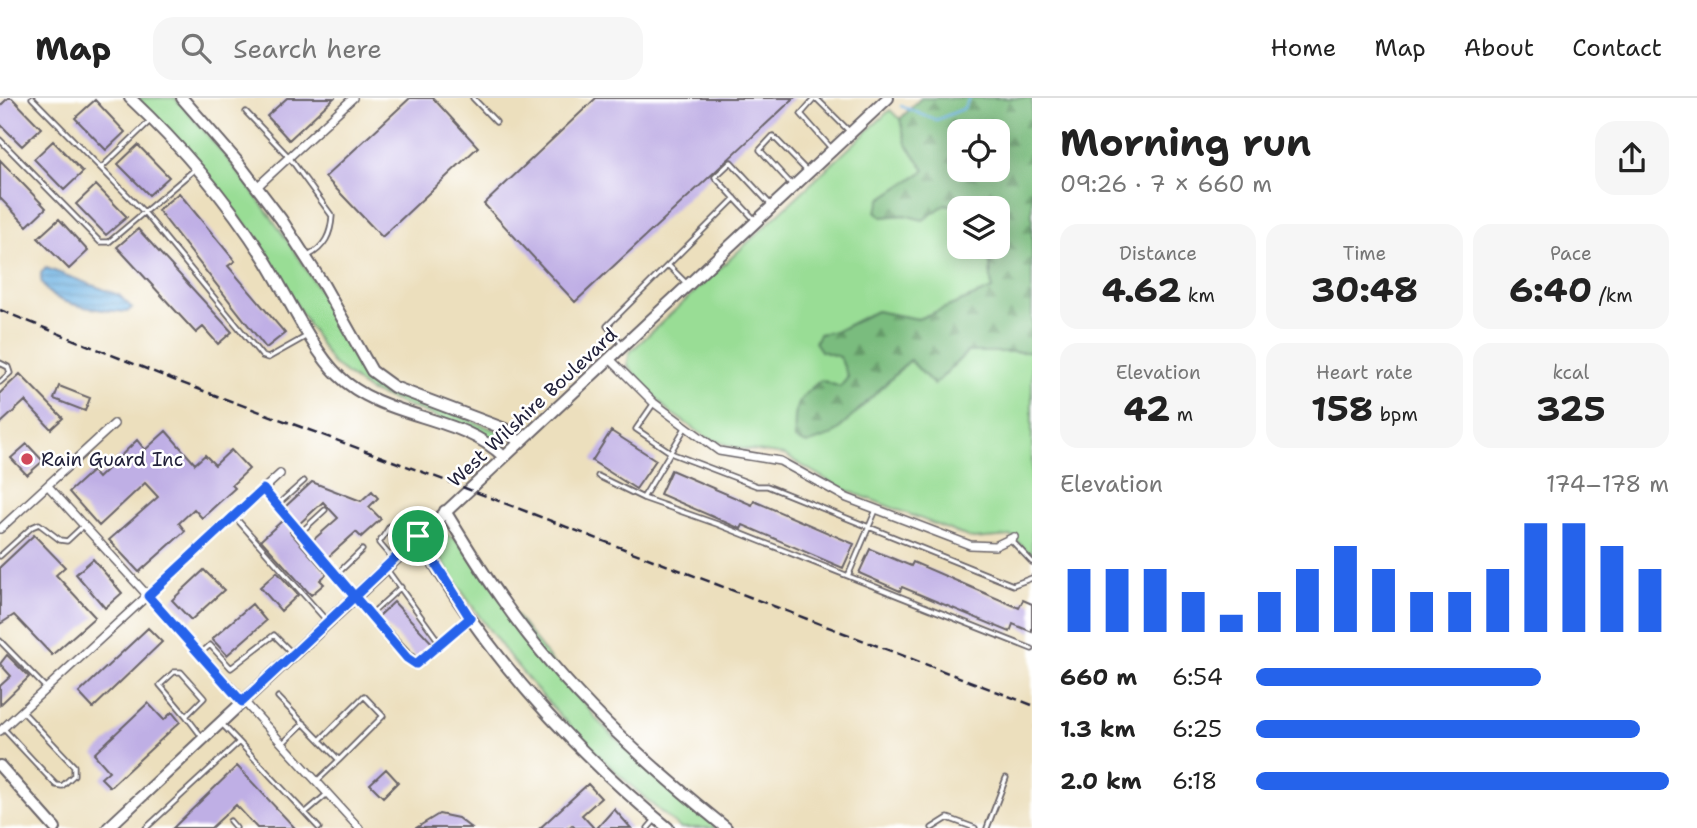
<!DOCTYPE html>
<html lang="en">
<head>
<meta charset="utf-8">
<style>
  body { margin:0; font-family:"Shantell Sans",sans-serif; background:#f6f6f6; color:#222; height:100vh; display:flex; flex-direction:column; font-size:26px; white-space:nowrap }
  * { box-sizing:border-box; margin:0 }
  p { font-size:23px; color:#767676 }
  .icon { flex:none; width:38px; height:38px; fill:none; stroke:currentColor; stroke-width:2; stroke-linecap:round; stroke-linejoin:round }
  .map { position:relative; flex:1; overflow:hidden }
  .drawer { display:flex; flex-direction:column; background:#fff; width:665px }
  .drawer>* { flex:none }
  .buttons { position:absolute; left:947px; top:21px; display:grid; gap:14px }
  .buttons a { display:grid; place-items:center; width:63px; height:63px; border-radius:14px; background:#fff; box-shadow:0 4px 18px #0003; font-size:35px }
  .pin { position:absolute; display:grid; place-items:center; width:60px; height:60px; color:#fff; margin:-30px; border:4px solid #fff; border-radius:50%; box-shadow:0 2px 7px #0007 }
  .round { display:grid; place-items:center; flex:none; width:74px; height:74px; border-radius:21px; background:#f6f6f6 }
  .head { display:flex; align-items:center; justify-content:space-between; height:119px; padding:0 28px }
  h1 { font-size:38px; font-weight:700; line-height:52px }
  .figures { display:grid; grid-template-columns:repeat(3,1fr); gap:10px; height:119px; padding:7px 28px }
  .figures div { display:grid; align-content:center; border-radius:18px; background:#f6f6f6; text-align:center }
  .figures b { font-size:35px; font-weight:700 }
  .figures small { font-size:19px; font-weight:400 }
  .figures p { font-size:19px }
  .chart { height:196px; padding:14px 28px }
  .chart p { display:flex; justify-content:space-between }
  .chart svg { width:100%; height:126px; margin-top:7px; stroke:#2563eb; stroke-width:6 }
  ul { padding:0 28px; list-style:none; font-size:23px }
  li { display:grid; grid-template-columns:112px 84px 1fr; align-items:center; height:52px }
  li i { height:18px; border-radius:9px; background:#2563eb }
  header { display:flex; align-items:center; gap:42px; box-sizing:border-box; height:98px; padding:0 35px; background:#fff; border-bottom:2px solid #e0e0e0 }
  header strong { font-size:33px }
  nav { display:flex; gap:38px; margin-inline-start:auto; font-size:24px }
  .search { width:490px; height:63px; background:#f6f6f6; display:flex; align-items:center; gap:18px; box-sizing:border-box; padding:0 24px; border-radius:21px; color:#767676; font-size:26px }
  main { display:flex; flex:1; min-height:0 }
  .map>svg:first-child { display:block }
</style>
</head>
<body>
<header>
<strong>Map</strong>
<div class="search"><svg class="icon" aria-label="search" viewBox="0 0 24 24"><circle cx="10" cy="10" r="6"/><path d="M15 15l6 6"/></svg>Search here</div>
<nav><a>Home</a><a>Map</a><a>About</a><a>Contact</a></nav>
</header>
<main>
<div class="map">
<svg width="1032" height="730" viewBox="0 0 1032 730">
  <defs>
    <pattern id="forest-firs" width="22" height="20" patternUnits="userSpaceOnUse" patternTransform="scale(1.75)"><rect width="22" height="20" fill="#7abc7e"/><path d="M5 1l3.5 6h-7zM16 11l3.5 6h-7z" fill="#649868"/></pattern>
    <pattern id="water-rules" width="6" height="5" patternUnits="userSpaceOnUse" patternTransform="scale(1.75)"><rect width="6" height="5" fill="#6db2e3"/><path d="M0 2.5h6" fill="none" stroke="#5990b9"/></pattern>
  </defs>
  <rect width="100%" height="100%" fill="#fff"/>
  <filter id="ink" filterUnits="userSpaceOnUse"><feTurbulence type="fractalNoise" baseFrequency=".0143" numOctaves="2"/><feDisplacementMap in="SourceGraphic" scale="14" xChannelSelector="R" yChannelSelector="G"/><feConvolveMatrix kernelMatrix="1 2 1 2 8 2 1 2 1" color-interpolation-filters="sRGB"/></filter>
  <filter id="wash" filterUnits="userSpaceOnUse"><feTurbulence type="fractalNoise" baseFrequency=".00686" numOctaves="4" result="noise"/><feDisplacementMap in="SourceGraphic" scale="28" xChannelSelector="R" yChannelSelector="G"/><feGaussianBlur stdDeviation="1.57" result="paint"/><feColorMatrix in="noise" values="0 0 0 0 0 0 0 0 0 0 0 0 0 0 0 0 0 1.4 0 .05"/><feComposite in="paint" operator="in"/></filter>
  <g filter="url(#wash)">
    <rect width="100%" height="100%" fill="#ecdfbd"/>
    <!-- green -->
    <path fill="#99dd95" stroke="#5e8068" stroke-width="2" d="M137,0H175C251,82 311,172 364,270L376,284L502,335L505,340L499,343L369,293L332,265L251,133Z
      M890,12L900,21L906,45L925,72L881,101L882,119L904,117L923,122L946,106L959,108V149H984L989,157L992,191L918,221L876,213L837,233L820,236L821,253L840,259L849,279L840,289L833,337L910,262L934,287L967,254H1032V457L1011,438L973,441L841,390L784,357L736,350L706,339L667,312L627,267L630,254Z
      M443,436L456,440L598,623L653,676L713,725L715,730H680C579,647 504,563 435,452L437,440Z"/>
    <!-- forest -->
    <path fill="url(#forest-firs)" stroke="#4e6f5c" stroke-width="2" fill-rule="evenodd" d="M921,0H1032V254H967L934,287L910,262L833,337L807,346L795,341C793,308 796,302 821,282L840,289L848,279L840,259L821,253L815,244L819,236L837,233L876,213L918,221L992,191L989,157L984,149H998V110H961L946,106L923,122L904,117L882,119L876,113L881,101L925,72L906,45L900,21ZM959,33H998V72H959Z"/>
    <!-- water -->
    <path fill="url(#water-rules)" stroke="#486a8f" stroke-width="2" d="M46,170L119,197L132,210L127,214C104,212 37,209 41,175Z"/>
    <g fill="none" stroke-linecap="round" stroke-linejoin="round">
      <!-- stream -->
      <path stroke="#6db2e3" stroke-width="2.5" d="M901,8L936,22L963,11L970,0"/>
    </g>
    <g id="blocks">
      <!-- building -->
      <path fill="#bfafe5" d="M8,0H12L41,30L22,48L0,26V8Z
        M287,0H334L289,42L267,18Z
        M410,0H433L478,49L382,139L325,79Z
        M596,0H794L575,204L484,106Z
        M95,2L125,34L106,52L75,20Z
        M53,43L83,74L64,92L34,61Z
        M138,47L169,79L149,97L118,66Z
        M0,62L46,110L27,128L0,100Z
        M96,87L127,119L106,137L76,106Z
        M179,95L235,163L228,168L285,235L266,250L158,112Z
        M59,121L88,153L69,171L38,140Z
        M138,131L232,234L218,246L203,229L196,235L117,149Z
        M20,276L63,320L51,331L25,303L0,326V295Z
        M59,288L90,300L85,313L54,301Z
        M166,333L195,366L205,357L215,367L231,352L249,371L232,387L235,390L202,420L194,411L179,425L185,433L139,474L109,442L158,399L145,385L99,428L69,394L92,373L98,380L137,342L145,352Z
        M611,333L656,362L636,391L592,363Z
        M27,346L43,363L27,377L11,360Z
        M671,372L752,407L754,403L854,446L843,470L743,427L741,431L660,396Z
        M312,384L361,403L372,393L378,400L369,409L381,421L361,439L356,434L327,460L312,443L338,420L323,404L298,427L285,409Z
        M283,422L292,432L290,434L327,476L320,482L324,486L311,497L261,442Z
        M34,437L65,469L56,477L95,519L52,557L14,517L0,526V469Z
        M870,451L911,468L913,464L1019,510L1023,502L1032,506V534L1013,526L1010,534L902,489L900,493L859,475Z
        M93,461L122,495L105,510L76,476Z
        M204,472L224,492L191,522L172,502Z
        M277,474L298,497L281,513L260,489Z
        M394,504L433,546L417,560L378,519Z
        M252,506L266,523L227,557L212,541Z
        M148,530L162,544L93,610L79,595Z
        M7,557L29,579L0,607V588L11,578L0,566Z
        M148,605L164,622L172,614L180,624L110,689L101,680L109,673L94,656Z
        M237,668L295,730H257L236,707L211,730H173Z
        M386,671L398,684L383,699L370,686Z
        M588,686L601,700L582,717L594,730H575L572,727L568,730H540Z
        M614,711L631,730H597Z
        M439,716L458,720L471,730H416Z"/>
    </g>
  </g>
  <g filter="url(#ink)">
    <use href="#blocks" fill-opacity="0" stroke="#696468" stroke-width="2"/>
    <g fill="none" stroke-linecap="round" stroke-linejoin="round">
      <defs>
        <path id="lane" d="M32,0L144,114L262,258L268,260L307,238
          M473,0L496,24
          M815,0L801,16L831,50
          M816,0L849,33
          M246,14L289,59L332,118C331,136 325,149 308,158
          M0,42L100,144H109L194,72
          M101,70L150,23
          M792,87L760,52L773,38L807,73
          M755,122L715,79L731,64L771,107
          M687,186L668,167L735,100
          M622,246L607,228L668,167
          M0,265L8,269L10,275L0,284
          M654,305L636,331L673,356L757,388H767L1013,487L1032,480
          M685,330L643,400L717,426L1032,551
          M598,378L643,400
          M264,393L406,560L416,566L469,521
          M277,407L304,383
          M234,418L326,522
          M301,434L325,412
          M1011,442L1032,464
          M0,458L32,429L39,426L60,442L67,443L83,428
          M392,460L379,445L390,428L398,424L417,438
          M388,473L440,545
          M337,476L362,452
          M848,478L876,412
          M370,517L401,489
          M0,543L45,589
          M201,555L210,547L231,570L274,537L291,554
          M278,599L339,662L318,682
          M186,618L160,587L174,574H181L204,600L186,618L202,639
          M221,625L239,644
          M3,630L56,687L62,688L74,677V668L23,614
          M320,642L364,598L383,618L339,662
          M283,645L304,625
          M305,715L327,696
          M230,723L236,730
          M146,730L239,644L319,730
          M648,730L655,722
          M932,730L948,720L975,730
          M987,730L1006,680"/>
        <path id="street" d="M258,88L353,0
          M609,260L654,305L719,353L780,363L847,400L970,447L995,448L1014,439
          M48,388L359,730
          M0,431L114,326
          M0,633L280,376"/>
        <path id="secondary" d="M130,0C180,47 227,102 264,160C285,193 312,252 338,277C383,322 459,315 504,359
          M182,0L236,62L281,121L323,186L372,273L394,289L505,331L519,344
          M445,413C464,444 482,474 503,503C564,591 643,663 726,730
          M418,438C482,551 568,648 668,730
          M0,668L55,730
          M108,730L888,0"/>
      </defs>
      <!-- lane casing -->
      <use href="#lane" stroke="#696468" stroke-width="7"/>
      <!-- street casing -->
      <use href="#street" stroke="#696468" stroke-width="10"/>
      <!-- secondary casing -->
      <use href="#secondary" stroke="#696468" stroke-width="14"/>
      <!-- lane -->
      <use href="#lane" stroke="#fff" stroke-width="3.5"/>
      <!-- street -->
      <use href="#street" stroke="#fff" stroke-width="7"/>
      <!-- secondary -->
      <use href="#secondary" stroke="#fff" stroke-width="10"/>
      <!-- rail -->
      <path stroke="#22223b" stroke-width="2.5" stroke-dasharray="10 5" stroke-linecap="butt" d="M0,212L174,282L444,382L1032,607"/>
    </g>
  </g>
  <g fill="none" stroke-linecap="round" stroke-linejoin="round" filter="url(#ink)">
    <defs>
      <path id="route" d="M418,438C360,494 301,549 242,604L148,498L263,391L407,560L416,566L470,520L418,438"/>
    </defs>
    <!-- route casing -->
    <use href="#route" stroke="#fff" stroke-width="14"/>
    <!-- route -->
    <use href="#route" stroke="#2563eb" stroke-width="9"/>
  </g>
  <!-- markers -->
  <circle fill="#d1495b" stroke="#fff" stroke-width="2.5" cx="27" cy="361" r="7"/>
  <g text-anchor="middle" stroke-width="5" stroke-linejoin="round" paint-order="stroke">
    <!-- street labels -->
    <g font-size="19" fill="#22223b" stroke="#fff">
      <text transform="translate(532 309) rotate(-43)" y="7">West Wilshire Boulevard</text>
    </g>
    <!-- poi labels -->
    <g font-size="19" fill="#22223b" stroke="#fff" text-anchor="start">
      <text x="41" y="368">Rain Guard Inc</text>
    </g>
  </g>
</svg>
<div class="buttons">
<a><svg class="icon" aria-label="locate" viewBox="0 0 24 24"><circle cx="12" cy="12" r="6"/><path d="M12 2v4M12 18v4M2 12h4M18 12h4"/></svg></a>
<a><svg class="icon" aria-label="layers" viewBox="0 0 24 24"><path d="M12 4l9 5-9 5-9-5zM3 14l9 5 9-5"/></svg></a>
</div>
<div class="pin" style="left:418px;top:438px;background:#1e9e55"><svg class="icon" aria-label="arrive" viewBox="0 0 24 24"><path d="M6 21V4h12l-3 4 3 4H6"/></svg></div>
</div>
<section class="drawer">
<div class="head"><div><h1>Morning run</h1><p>09:26 · 7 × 660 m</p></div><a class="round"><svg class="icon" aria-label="share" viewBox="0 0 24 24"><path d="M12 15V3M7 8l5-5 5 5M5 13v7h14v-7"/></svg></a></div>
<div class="figures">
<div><p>Distance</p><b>4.62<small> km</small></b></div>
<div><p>Time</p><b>30:48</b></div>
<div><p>Pace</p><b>6:40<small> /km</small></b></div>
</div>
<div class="figures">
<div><p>Elevation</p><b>42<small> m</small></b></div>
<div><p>Heart rate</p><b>158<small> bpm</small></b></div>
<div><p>kcal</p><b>325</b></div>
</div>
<div class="chart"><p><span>Elevation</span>174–178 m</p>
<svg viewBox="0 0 160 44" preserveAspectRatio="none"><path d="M5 44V22M15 44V22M25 44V22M35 44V30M45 44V38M55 44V30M65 44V22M75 44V14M85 44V22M95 44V30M105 44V30M115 44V22M125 44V6M135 44V6M145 44V14M155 44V22"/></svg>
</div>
<ul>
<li><b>660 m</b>6:54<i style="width:69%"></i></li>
<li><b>1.3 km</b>6:25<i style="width:93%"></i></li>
<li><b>2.0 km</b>6:18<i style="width:100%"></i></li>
</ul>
</section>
</main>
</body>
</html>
